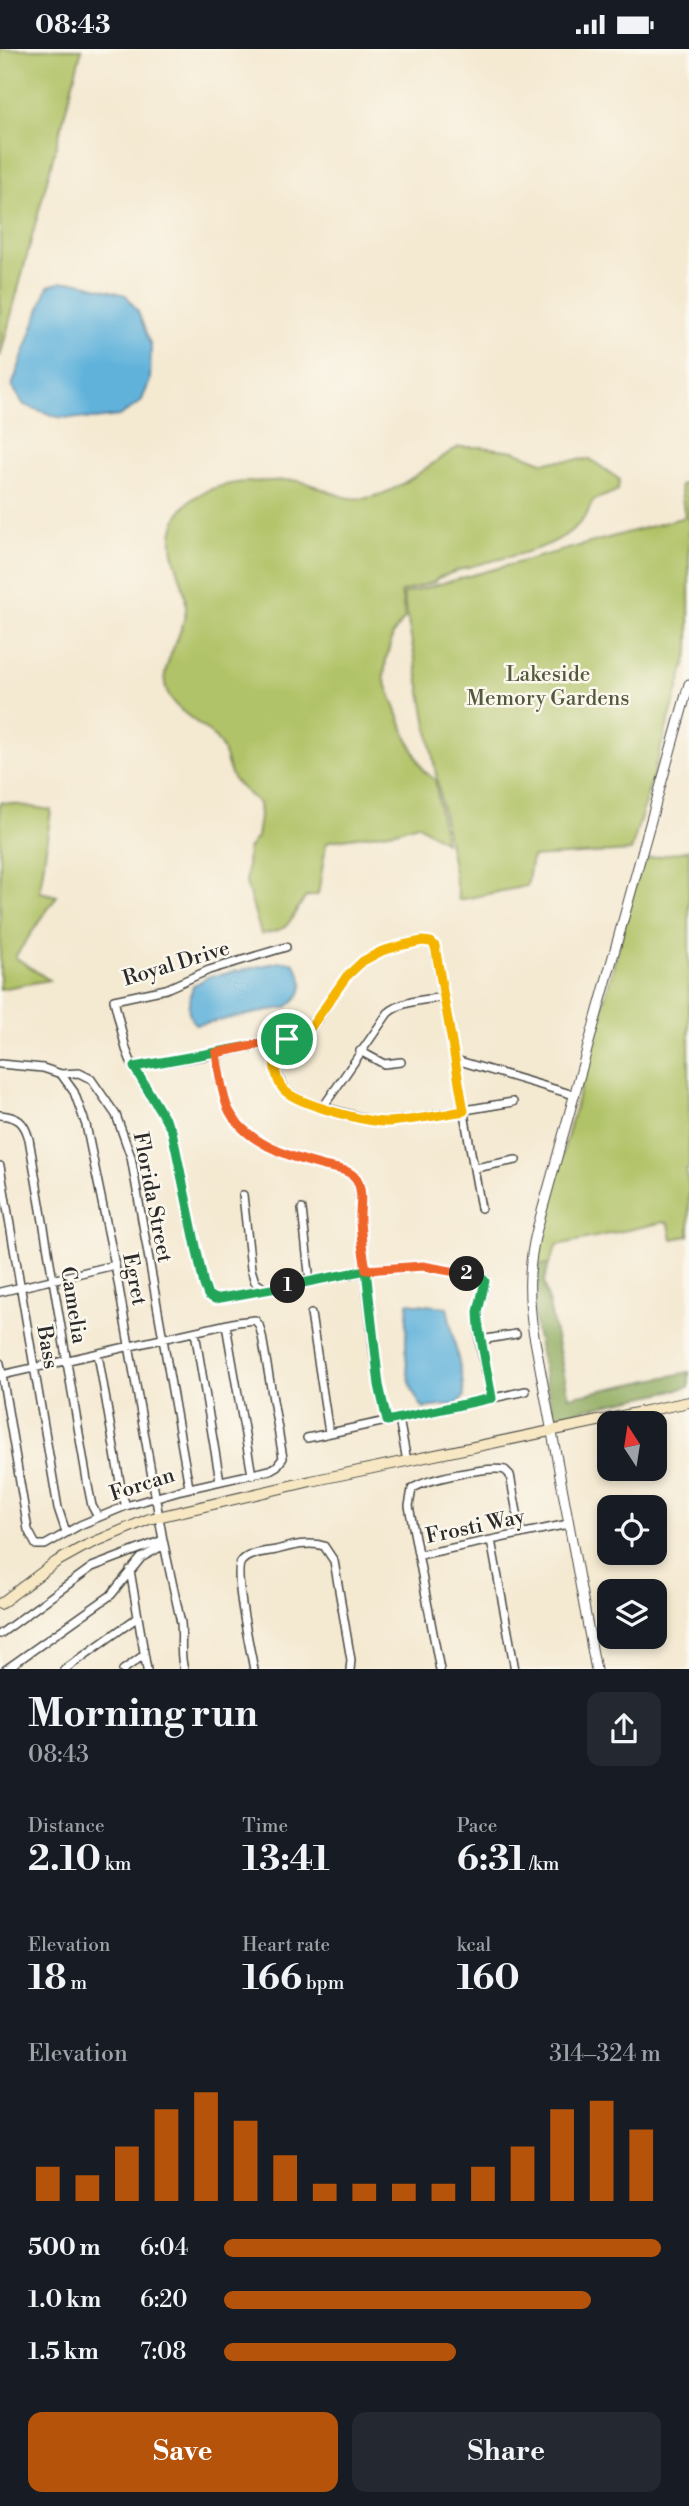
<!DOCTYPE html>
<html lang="en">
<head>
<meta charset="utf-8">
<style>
  body { margin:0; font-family:"Libre Bodoni",serif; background:#242831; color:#f1f3f6; height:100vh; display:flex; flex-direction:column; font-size:26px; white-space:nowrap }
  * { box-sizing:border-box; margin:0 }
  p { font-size:23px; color:#9ea1a6 }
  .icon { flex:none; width:38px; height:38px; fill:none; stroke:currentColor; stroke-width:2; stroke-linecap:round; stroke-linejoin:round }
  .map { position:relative; height:1620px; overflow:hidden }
  .panel { display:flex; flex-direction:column; background:#171b24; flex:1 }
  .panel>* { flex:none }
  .needle { width:46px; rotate:348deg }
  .buttons { position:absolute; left:597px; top:1362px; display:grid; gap:14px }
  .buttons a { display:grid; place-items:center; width:70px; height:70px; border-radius:14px; background:#171b24; box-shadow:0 4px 10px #0003; font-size:35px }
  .pin { position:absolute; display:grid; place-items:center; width:60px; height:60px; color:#fff; margin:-30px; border:4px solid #fff; border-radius:50%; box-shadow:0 2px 7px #0007 }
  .km { position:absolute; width:35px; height:35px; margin:-18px; border-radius:50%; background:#222; color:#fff; font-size:19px; line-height:35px; text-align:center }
  .round { display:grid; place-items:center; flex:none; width:74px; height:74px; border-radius:14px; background:#242831 }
  .head { display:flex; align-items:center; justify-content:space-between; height:119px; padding:0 28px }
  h1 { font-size:38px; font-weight:700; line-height:52px }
  .metrics { display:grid; grid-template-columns:repeat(3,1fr); gap:10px; height:119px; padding:7px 28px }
  .metrics div { display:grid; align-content:center }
  .metrics b { font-size:35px; font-weight:700 }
  .metrics small { font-size:19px; font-weight:400 }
  .metrics p { font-size:19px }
  .chart { height:196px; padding:14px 28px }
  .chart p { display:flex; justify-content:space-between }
  .chart svg { width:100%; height:126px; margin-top:7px; stroke:#b45309; stroke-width:6 }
  .cta { display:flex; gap:14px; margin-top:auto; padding:14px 28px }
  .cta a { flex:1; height:80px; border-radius:14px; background:#b45309; color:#fff; font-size:28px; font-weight:700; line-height:80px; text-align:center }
  .cta a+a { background:#242831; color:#f1f3f6 }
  ul { padding:0 28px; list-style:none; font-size:23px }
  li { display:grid; grid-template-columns:112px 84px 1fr; align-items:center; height:52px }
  li i { height:18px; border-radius:9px; background:#b45309 }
  .status { display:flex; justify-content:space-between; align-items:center; height:49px; padding:0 35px; background:#171b24; direction:ltr }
  .status svg { height:19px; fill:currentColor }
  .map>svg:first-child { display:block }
</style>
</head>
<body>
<div class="status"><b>08:43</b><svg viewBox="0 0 49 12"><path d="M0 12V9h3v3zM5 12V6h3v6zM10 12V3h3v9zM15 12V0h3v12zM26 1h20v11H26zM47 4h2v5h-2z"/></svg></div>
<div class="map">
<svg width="689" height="1621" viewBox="0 0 689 1621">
  <rect width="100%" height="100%" fill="#fbf7ec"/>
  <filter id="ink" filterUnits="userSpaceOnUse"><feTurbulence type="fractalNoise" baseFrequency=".0143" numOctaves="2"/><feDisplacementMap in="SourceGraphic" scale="14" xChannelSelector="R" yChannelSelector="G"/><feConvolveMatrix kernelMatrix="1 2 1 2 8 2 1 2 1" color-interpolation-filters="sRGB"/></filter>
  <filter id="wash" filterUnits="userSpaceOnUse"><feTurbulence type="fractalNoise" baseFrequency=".00686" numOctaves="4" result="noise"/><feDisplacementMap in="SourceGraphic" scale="28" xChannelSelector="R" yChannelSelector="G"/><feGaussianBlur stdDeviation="1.57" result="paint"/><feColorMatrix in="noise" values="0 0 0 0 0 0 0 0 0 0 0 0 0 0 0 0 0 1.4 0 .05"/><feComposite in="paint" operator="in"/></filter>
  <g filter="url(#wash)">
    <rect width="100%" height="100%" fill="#f4e9d1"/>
    <!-- green -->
    <path fill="#b1c367" stroke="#6e7749" stroke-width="2" d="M0,0H82L0,308Z
      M459,398H482L514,402L543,413L590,410L620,431L617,442L594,451C591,455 589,461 587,465C561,503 508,506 469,518C458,521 448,525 438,529L434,533L401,543L405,569L393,585L386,610L384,629L406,686L423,721L435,731L445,793L417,775L396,782L330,792L326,795L318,846L306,848C286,872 296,880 261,885L246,834L248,800L257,788L260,767L259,755C251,746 238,738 233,729C226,717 227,705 219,694C205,672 161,661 165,626C168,603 184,583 186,560C187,531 165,506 174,477C185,438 233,432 268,432C278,432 289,430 299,432C322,437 342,453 366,449C400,444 429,414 459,398Z
      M689,434V602L631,802L532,808L527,837L459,851L403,545L685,468L680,436Z
      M0,753L51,761L40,843L57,847L15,908L49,931L0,940Z
      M689,801V1119L686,1120L689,1137V1187L672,1190L669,1175L665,1173L557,1196L549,1215L532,1218L642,811Z"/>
    <!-- forest -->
    <path fill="#8ca95c" stroke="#5c6a44" stroke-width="2" d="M549,1215L544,1233L569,1348L689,1323V1338L553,1367L536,1281L532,1218Z"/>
    <!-- water -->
    <path fill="#60b2db" stroke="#466e83" stroke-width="2" d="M62,233H78L126,246L138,263L151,297L150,332L141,353L119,367L94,370L58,368L24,356L12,337L48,237Z
      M280,913H293C307,933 306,943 287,958L196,976C184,963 189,953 193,937L208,928Z
      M408,1254L447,1258L462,1328L464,1348L457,1355L424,1359C400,1335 406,1285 408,1254Z"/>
  </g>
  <g filter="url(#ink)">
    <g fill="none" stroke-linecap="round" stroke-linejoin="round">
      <defs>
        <path id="minor" d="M286,898L209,921L166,940L114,951L126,1000L133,1018L172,1082L205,1242L215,1250L382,1219L423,1217L479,1226L485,1230C486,1243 479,1255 478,1268C477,1294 487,1323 492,1349
          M273,992L274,1016L284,1041L306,1053L378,1073L411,1070L513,1053
          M360,1002L384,1015L401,1013
          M217,1005C219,1024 221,1045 230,1063C247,1096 293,1109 327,1118C341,1121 351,1121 359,1135L362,1195L374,1306L382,1354L387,1372
          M456,1011L574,1046
          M0,1015L43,1019L61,1025L79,1024L91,1030L116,1066L131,1108L189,1438
          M133,1018L217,1005L304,986C316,977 323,963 331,950C347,922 366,906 398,897C408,894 421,891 431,893L434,897L481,1159
          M61,1025L74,1043L86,1076L115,1216L163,1491L181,1574C183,1592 179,1603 184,1621
          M323,1058L388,964C403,951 426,951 445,948
          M0,1066C18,1068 24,1072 29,1090L88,1437L92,1457L98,1468
          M0,1117L58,1459L66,1483
          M475,1119L516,1111
          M243,1146L251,1220L255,1233L265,1240
          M302,1160L310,1233
          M0,1243L115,1216
          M311,1265L329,1384
          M226,1276L252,1426
          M195,1283L220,1432
          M481,1291L516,1285
          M98,1305L122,1445L126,1457
          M0,1314L28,1481L36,1496H45L80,1476L126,1457L181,1441L270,1421L277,1417L283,1409L262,1287L259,1276L255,1271L237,1273L2,1326
          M399,1370L407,1412
          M307,1389L526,1342
          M491,1491L515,1621
          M419,1506L568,1475
          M130,1521L147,1621
          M0,1585L92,1518L163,1491
          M5,1621L111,1546L141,1509L164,1496
          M64,1621L138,1568
          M123,1621L144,1606
          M254,1621C251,1603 233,1525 241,1513C247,1504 265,1503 276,1501C291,1497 309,1492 324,1497L334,1512L351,1611L350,1621
          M440,1621L409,1457L412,1440C425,1430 489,1417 505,1421L510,1426L521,1485"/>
        <path id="tertiary" d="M596,1621L533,1281C528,1246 528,1215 537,1180L689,635"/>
        <path id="secondary" d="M0,1555L56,1513L83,1498L149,1470L311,1432L689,1353"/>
      </defs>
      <!-- minor casing -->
      <use href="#minor" stroke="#494844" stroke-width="10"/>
      <!-- tertiary casing -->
      <use href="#tertiary" stroke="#494844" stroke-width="11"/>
      <!-- secondary casing -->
      <use href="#secondary" stroke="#494844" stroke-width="12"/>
      <!-- minor -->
      <use href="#minor" stroke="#fff" stroke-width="7"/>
      <!-- tertiary -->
      <use href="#tertiary" stroke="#fff" stroke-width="9"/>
      <!-- secondary -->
      <use href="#secondary" stroke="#f7e8c3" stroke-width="10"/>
    </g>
  </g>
  <g fill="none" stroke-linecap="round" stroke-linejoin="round" filter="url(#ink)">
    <defs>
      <path id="split-1" d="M287,990L134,1018L172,1082L204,1236L208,1246L215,1250L288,1237"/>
      <path id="split-2" d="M288,1237L366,1221L379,1336L387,1372L492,1349L479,1279L478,1263L485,1232L479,1226L467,1225"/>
      <path id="split-3" d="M274,1012V992L216,1004C219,1022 221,1040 227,1057C242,1093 289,1108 324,1117C336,1120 350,1120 357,1131C364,1144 359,1160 360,1173C361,1189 363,1205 366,1221L423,1217L467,1225"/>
      <path id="split-4" d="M274,1012C275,1022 277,1035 285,1042C301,1056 368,1074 389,1073C414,1071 440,1066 464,1062L435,897L431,893L422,892L403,896L382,902L363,912L346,928L307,984L287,990"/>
    </defs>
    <!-- split-1 casing -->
    <use href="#split-1" stroke="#fff" stroke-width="14"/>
    <!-- split-2 casing -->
    <use href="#split-2" stroke="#fff" stroke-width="14"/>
    <!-- split-3 casing -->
    <use href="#split-3" stroke="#fff" stroke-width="14"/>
    <!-- split-4 casing -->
    <use href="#split-4" stroke="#fff" stroke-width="14"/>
    <!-- split-1 -->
    <use href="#split-1" stroke="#22a559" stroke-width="9"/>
    <!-- split-2 -->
    <use href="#split-2" stroke="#22a559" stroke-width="9"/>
    <!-- split-3 -->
    <use href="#split-3" stroke="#f0652b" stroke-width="9"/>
    <!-- split-4 -->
    <use href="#split-4" stroke="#f5b400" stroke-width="9"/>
  </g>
  <g text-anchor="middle" stroke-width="5" stroke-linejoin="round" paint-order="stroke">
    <!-- park labels -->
    <g font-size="21" fill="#53593d" stroke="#fbf7ec">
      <text x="548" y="632">Lakeside<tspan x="548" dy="24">Memory Gardens</tspan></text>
    </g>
    <!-- street labels -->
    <g font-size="21" fill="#2b2b2b" stroke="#fbf7ec">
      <text transform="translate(176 914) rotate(-17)" y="7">Royal Drive</text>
      <text transform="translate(153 1148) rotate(79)" y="7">Florida Street</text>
      <text transform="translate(135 1230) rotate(79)" y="7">Egret</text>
      <text transform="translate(74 1256) rotate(81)" y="7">Camelia</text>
      <text transform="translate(48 1298) rotate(80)" y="7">Bass</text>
      <text transform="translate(142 1435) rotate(-18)" y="7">Forcan</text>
      <text transform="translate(475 1477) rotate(-12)" y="7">Frosti Way</text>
    </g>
  </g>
</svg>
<div class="buttons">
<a><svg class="needle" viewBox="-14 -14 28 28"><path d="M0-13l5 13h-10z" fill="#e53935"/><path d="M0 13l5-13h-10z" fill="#9ea1a6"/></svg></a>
<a><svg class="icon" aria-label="locate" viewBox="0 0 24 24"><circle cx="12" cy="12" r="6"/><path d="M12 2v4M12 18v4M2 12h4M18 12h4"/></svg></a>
<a><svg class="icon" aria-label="layers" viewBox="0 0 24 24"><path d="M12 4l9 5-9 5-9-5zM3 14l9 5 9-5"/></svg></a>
</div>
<div class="pin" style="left:287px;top:990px;background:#1e9e55"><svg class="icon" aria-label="arrive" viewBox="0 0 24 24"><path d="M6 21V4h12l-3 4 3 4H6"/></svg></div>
<b class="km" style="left:288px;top:1237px">1</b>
<b class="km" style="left:467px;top:1225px">2</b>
</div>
<section class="panel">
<div class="head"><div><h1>Morning run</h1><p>08:43</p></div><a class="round"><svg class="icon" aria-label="share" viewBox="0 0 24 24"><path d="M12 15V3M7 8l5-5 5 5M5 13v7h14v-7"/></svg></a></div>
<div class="metrics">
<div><p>Distance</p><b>2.10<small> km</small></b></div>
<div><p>Time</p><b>13:41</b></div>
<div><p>Pace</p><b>6:31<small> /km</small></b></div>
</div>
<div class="metrics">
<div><p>Elevation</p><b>18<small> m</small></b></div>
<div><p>Heart rate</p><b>166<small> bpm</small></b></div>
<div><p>kcal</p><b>160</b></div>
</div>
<div class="chart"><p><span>Elevation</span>314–324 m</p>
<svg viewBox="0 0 160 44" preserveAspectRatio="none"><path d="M5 44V32M15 44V35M25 44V25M35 44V12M45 44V6M55 44V16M65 44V28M75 44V38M85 44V38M95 44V38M105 44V38M115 44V32M125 44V25M135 44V12M145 44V9M155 44V19"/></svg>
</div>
<ul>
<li><b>500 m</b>6:04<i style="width:100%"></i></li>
<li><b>1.0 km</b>6:20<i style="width:84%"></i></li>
<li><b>1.5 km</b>7:08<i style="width:53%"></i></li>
</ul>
<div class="cta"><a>Save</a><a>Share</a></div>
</section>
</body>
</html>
